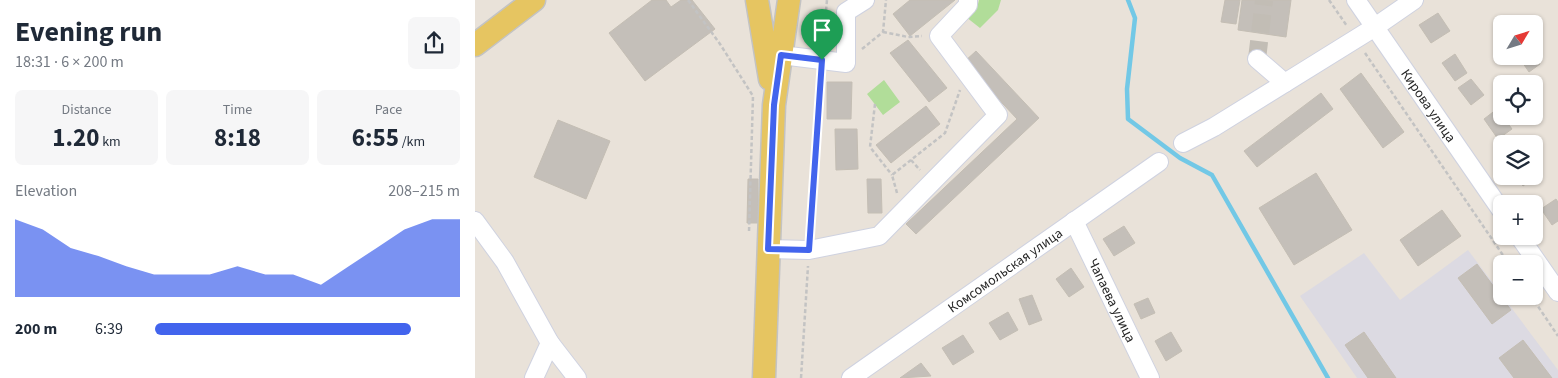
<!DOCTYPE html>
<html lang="en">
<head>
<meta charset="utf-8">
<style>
  body { margin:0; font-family:"Source Sans 3",sans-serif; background:#f6f6f7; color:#1f2937; height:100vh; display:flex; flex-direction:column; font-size:19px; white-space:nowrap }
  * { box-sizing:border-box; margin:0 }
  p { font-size:16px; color:#747a83 }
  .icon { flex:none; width:28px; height:28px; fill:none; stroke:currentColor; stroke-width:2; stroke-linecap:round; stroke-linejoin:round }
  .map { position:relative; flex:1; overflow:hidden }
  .sheet { display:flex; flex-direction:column; background:#fff; width:475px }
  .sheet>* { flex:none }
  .needle { width:32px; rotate:52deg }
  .fabs { position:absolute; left:1018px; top:15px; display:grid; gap:10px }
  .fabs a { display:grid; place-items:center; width:50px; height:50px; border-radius:8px; background:#fff; box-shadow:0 1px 4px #0004; font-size:25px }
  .pin { position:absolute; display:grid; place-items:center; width:42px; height:42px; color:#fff; margin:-51px -21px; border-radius:50% 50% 50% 0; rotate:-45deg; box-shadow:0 0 5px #0007 }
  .pin .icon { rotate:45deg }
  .round { display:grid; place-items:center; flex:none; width:52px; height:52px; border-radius:8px; background:#f6f6f7 }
  .summary { display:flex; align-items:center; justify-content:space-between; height:85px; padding:0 15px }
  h1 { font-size:28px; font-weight:700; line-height:38px }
  .figures { display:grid; grid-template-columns:repeat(3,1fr); gap:8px; height:85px; padding:5px 15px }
  .figures div { display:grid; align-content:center; border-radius:8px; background:#f6f6f7; text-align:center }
  .figures b { font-size:25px; font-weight:700 }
  .figures small { font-size:14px; font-weight:400 }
  .figures p { font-size:14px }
  .chart { height:140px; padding:10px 15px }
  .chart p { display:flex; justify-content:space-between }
  .chart svg { width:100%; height:90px; margin-top:5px; fill:#4264ed; opacity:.7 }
  ul { padding:0 15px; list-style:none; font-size:16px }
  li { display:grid; grid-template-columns:80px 60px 1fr; align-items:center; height:38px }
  li i { height:12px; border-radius:6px; background:#4264ed }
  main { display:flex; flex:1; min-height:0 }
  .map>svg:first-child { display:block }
</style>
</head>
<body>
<main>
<section class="sheet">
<div class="summary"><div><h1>Evening run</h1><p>18:31 · 6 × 200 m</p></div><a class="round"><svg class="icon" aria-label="share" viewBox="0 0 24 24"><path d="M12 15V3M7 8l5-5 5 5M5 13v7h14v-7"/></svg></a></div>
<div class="figures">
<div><p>Distance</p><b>1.20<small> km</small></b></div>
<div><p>Time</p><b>8:18</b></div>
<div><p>Pace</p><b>6:55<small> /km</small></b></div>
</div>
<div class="chart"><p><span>Elevation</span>208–215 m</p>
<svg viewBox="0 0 160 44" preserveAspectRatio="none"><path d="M0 44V6L10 11L20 20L30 24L40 29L50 33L60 33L70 33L80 29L90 33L100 33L110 38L120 29L130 20L140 11L150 6L160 6V44z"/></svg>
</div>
<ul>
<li><b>200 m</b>6:39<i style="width:84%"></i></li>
</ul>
</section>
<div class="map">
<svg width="1083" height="378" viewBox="0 0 1083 378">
  <rect width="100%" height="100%" fill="#e9e2d9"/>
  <!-- industrial -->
  <path fill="#dcdae2" d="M993,250L1083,370V378H882L825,296L889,253L925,300Z"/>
  <!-- green -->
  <path fill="#b1dd99" d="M504,0H526L523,10L505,28L491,17L502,8Z
    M409,80L425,102L408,115L392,94Z"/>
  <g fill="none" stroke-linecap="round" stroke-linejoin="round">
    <!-- stream -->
    <path stroke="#72c8e6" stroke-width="4.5" d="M653,0L660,18L652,89L653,119L705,158L737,175L853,378"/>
  </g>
  <!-- building -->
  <path fill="#c4bfb9" stroke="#c4beb4" d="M177,0H191L196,7L206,0H217L240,29L170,81L134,33Z
    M435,0H480L435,36L418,14Z
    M750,0H765L761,24L746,22Z
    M767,0H816L811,37L763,30Z
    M963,13L975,31L956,43L944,25Z
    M433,40L472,88L454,102L415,53Z
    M501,51L564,118L441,234L431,224L542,119L489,62Z
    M980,54L992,73L980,81L967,63Z
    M1059,55L1065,64L1054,72L1043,56Z
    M886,73L929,132L908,148L865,89Z
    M996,79L1009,95L996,105L983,88Z
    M352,82H377L376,119H352Z
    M846,93L858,109L782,167L769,151Z
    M451,106L465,124L416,163L401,145Z
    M1022,109L1037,129L1023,139L1009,119Z
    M83,120L135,141L111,199L59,177Z
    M360,129H382L383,169L361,170Z
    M1059,168L1064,174L1048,186L1041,176H1059Z
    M841,173L877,230L819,265L784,208Z
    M273,179H283V223H272Z
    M392,179H406L407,213H393Z
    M1081,199L1083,202V221L1077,225L1066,209Z
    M967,210L986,236L943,266L925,240Z
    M649,226L660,243L639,256L628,239Z
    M1002,264L1036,310L1017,324L983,278Z
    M596,268L609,287L594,297L581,279Z
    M557,295L567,320L554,325L544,299Z
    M673,298L680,313L666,319L659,304Z
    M533,312L543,330L525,340L514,323Z
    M696,332L707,351L691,361L680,341Z
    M889,332L921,378H893L870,345Z
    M488,335L499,352L478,365L467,348Z
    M1048,340L1077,378H1039L1024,358Z
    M446,363L456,376L425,378Z"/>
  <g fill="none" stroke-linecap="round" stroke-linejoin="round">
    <!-- minor-tunnel -->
    <path stroke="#c2bdb5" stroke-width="18" stroke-dasharray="18 9" stroke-linecap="butt" d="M782,59L789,0"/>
    <defs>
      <g id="minor">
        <path id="s1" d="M881,0L1026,210"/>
        <path d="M306,55L371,63V12L390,0"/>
        <path d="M782,59L810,83"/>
        <path d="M708,143L739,127L900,27L939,0"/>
        <path d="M0,221L30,262L75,343L102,378"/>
        <path id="s2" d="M599,221L675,378"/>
        <path d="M1044,236L1083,292"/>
        <path d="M293,249L334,250L404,236L523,115L464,36L493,5V0"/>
        <path d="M59,378L75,343"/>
        <path id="s3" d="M376,378L684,162"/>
      </g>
      <path id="major" d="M282,0L295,79
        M0,45L59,0
        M289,378L299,105L314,0"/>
    </defs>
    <!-- minor casing -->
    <use href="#minor" stroke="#cfd2e0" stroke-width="20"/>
    <!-- major casing -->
    <use href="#major" stroke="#c3c3c3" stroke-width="25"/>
    <!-- path -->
    <path stroke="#c3c3c3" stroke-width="2.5" stroke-dasharray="4 2.5" stroke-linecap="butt" d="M213,0L245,44L278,96L274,232
      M854,0L872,26
      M408,32L433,37L447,36
      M348,43L352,0
      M387,49L408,32L411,0
      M890,53L1034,264
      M400,104L395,147L417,175
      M436,160L445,170
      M422,193L417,175L470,133L485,90
      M335,233L346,76
      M1056,296L1083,336
      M326,378L333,266"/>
    <!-- minor -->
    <use href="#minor" stroke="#fff" stroke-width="18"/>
    <!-- major -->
    <use href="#major" stroke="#e6c561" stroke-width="22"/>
  </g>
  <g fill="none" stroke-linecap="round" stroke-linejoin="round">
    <defs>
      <path id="route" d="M306,55L347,60L334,250L293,249L299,105Z"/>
    </defs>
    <!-- route casing -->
    <use href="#route" stroke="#fff" stroke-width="10"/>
    <!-- route -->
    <use href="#route" stroke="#4264ed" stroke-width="6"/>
  </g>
  <g text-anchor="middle" stroke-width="4.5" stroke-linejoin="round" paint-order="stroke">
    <!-- street labels -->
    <g font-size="14" fill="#272727" stroke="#fff">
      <text dy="5" stroke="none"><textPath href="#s1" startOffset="128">Кирова улица</textPath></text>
      <text dy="5" stroke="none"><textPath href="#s3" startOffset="188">Комсомольская улица</textPath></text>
      <text dy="5" stroke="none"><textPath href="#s2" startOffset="88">Чапаева улица</textPath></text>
    </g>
  </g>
</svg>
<div class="fabs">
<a><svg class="needle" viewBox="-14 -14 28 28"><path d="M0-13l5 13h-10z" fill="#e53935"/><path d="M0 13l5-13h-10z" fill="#747a83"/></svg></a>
<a><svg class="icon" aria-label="locate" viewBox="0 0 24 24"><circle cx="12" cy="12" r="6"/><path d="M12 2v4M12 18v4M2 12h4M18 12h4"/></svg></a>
<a><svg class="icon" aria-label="layers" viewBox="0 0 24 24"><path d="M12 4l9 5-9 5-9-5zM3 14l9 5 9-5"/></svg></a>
<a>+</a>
<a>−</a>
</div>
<div class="pin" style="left:347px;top:60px;background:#1e9e55"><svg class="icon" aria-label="arrive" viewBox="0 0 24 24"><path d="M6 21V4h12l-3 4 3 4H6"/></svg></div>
</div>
</main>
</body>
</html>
